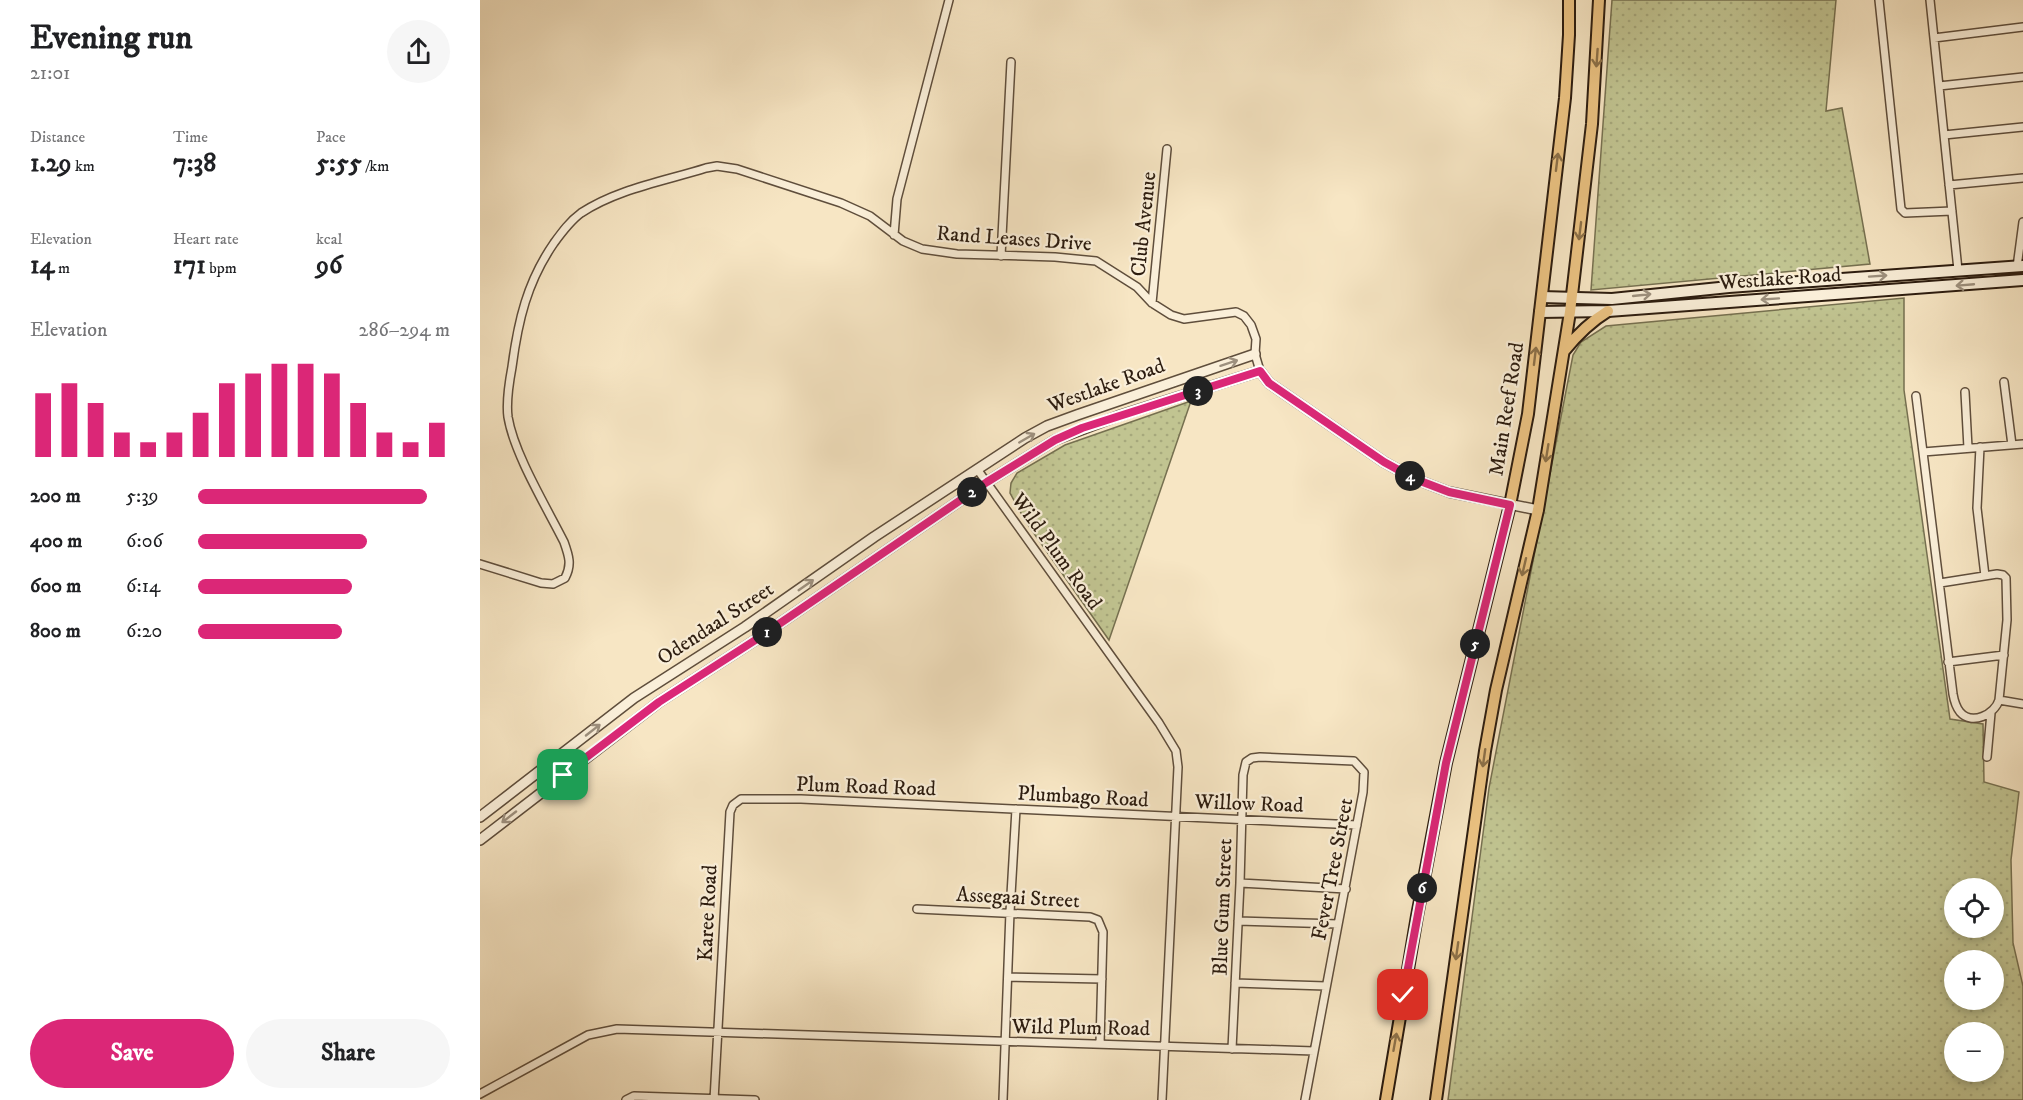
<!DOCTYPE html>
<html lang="en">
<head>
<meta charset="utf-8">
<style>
  body { margin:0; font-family:"IM FELL DW Pica",serif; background:#f6f6f6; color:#202124; height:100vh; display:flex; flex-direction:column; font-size:22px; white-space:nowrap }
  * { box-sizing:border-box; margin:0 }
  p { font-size:20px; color:#757577 }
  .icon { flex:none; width:33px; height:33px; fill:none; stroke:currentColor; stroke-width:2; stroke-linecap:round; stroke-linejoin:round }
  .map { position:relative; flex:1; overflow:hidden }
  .sheet { display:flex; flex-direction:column; background:#fff; width:480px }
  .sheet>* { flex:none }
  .tools { position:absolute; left:1464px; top:878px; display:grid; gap:12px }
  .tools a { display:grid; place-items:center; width:60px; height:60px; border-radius:50%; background:#fff; box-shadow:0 3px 9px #0003; font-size:30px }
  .pin { position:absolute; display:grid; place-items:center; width:51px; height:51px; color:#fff; margin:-26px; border-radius:12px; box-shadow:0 3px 9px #0006 }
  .km { position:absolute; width:30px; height:30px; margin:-15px; border-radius:50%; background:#222; color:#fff; font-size:16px; line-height:30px; text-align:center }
  .round { display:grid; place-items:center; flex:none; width:63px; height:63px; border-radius:32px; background:#f6f6f6 }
  .summary { display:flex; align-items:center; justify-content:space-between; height:102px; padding:0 30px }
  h1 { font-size:33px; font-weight:800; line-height:45px }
  .figures { display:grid; grid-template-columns:repeat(3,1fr); gap:9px; height:102px; padding:6px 30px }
  .figures div { display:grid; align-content:center }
  .figures b { font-size:26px; font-weight:800 }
  .figures small { font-size:16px; font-weight:400 }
  .figures p { font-size:16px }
  .chart { height:168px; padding:12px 30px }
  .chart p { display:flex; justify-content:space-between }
  .chart svg { width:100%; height:108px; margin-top:6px; stroke:#db2777; stroke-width:6 }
  .button { display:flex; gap:12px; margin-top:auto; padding:12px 30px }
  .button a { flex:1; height:69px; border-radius:36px; background:#db2777; color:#fff; font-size:24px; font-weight:800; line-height:69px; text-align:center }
  .button a+a { background:#f6f6f6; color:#202124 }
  ul { padding:0 30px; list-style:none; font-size:20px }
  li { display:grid; grid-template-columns:96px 72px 1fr; align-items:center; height:45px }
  li i { height:15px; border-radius:8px; background:#db2777 }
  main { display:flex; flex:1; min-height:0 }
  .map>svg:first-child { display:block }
</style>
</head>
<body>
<main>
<section class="sheet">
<div class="summary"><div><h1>Evening run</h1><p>21:01</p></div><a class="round"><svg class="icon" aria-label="share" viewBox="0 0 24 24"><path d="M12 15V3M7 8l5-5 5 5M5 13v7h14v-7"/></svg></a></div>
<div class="figures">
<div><p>Distance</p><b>1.29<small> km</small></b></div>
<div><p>Time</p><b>7:38</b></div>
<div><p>Pace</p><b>5:55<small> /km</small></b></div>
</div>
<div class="figures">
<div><p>Elevation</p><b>14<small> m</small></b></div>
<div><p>Heart rate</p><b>171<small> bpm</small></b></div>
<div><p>kcal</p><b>96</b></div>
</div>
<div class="chart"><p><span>Elevation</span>286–294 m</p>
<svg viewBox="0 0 160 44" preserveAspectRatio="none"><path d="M5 44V18M15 44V14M25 44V22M35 44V34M45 44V38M55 44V34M65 44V26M75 44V14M85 44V10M95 44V6M105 44V6M115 44V10M125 44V22M135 44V34M145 44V38M155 44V30"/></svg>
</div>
<ul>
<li><b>200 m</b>5:39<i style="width:91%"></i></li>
<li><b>400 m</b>6:06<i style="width:67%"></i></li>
<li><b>600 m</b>6:14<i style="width:61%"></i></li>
<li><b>800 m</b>6:20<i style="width:57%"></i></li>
</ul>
<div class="button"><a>Save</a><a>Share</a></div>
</section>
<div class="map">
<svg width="1543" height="1100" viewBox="0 0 1543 1100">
  <defs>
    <pattern id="grass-dots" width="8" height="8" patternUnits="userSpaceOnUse" patternTransform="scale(1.5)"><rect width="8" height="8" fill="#c1c491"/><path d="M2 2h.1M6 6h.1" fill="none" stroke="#a6a87c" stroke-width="1.8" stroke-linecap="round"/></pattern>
  </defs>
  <rect width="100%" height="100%" fill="#f7e6c4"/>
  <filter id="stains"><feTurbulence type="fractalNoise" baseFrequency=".00333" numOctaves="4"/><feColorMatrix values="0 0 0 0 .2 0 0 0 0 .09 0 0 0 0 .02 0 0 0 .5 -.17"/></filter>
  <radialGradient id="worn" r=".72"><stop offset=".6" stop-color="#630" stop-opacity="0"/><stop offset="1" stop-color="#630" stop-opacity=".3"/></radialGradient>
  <!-- grass -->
  <path fill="url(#grass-dots)" stroke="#767050" stroke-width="1.5" fill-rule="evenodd" d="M1132,0H1356L1346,111L1362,108L1390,264L1111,290Z
    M1424,298V390L1470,719L1503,724L1504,782L1539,792L1531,860L1533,943L1543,986V1100H968L1009,788L1093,355L1101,342L1126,326ZM1474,888H1514V927H1474ZM1474,960H1514V999H1474ZM1474,1032H1514V1071H1474Z
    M711,401L629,640L546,522L530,493L531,483L537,473L585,445Z"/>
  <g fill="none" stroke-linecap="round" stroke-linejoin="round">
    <defs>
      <path id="minor" d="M1399,0L1421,209L1425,213L1472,211
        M1450,0L1478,270
        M1454,38L1543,27
        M1459,86L1543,77
        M1464,135L1543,127
        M1469,185L1543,178
        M414,235L417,199L469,0
        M521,256L531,62
        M1537,267L1543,222
        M672,303L687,149
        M1524,382L1532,445
        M1485,392L1488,448
        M1436,396L1473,694C1474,700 1476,707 1480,712C1492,726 1515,714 1519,700L1527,620L1526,578L1523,575L1517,574L1460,583
        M1500,447L1497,508L1505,576
        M1443,452L1543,444
        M497,469L679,723L696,751L698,767L682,1100
        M0,564L61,583L73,584L85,578C92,565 89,556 84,542C67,508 34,454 28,417C26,402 29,383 32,367C38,321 47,282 74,243C82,232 90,221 101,213C137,189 185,181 226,168L237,166L257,169L361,203L390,216L423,241L442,249L477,254L575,257L616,261L657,287L672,303L691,315L704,319L756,312L764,316L771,325L776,339L775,354L780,371
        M1468,662L1524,655
        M1519,700L1543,704
        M1507,757L1511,713
        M760,883L866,889
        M437,909L610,917L618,920L623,932L620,1044
        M758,921L858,924
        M528,977L622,979
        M755,983L846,986
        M752,1049L760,883L763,775L766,762L772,758L780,757L874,761L884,772L883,792L825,1100
        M0,1094L108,1035L137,1029L834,1051
        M146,1100L154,1096L275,1100
        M234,1100L250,812L253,805L261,799H321L877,825
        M523,1100L530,912L536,809"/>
      <path id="tertiary" d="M0,817L154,698L265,627L394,537L545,438L567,426L597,415L775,354
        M0,840L179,702L277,639L507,482L575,440L638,416L780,371L789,383L904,462L935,479L969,492L1058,510"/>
      <path id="secondary" d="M1062,297L1132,299L1249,287L1543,266
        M1060,312L1128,311L1543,280"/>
      <path id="primary" d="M1084,351C1097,335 1110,322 1128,311
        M906,1100L937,916L966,763L1030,505L1048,414L1085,98L1089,35V0
        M956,1100L1005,751L1016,690L1058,510L1090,312L1112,124L1119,0"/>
    </defs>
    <!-- minor casing -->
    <use href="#minor" stroke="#5f4e3c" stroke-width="10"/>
    <!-- tertiary casing -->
    <use href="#tertiary" stroke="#5f4e3c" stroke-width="12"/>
    <!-- secondary casing -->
    <use href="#secondary" stroke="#2c1c0f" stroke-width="14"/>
    <!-- primary casing -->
    <use href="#primary" stroke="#2c1c0f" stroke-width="14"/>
    <!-- minor -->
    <use href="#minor" stroke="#faefd9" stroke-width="7"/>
    <!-- tertiary -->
    <use href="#tertiary" stroke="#faefd9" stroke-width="9"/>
    <!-- secondary -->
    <use href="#secondary" stroke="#faefd9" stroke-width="10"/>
    <!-- primary -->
    <use href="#primary" stroke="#ecc382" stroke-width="10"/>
  </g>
  <!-- one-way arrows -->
  <defs><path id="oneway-shaft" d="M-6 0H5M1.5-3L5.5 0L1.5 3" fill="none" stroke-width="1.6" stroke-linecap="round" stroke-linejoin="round" transform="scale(1.5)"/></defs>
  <g stroke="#8c7048">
    <use href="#oneway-shaft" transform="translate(1117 58) rotate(94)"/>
    <use href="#oneway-shaft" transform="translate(1077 162) rotate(-83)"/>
    <use href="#oneway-shaft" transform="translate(1100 231) rotate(97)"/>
    <use href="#oneway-shaft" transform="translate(1055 356) rotate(-83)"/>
    <use href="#oneway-shaft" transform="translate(1067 453) rotate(99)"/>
    <use href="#oneway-shaft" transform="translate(1044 567) rotate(103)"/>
    <use href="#oneway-shaft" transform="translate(1004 758) rotate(98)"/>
    <use href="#oneway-shaft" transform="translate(977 951) rotate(98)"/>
    <use href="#oneway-shaft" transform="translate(915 1042) rotate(-80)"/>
  </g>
  <g stroke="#9d907e">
    <use href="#oneway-shaft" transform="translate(1398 276) rotate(-4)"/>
    <use href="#oneway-shaft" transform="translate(1485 285) rotate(175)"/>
    <use href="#oneway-shaft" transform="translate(1162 295) rotate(-6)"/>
    <use href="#oneway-shaft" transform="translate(1290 299) rotate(176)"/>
    <use href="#oneway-shaft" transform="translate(749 363) rotate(-18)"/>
    <use href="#oneway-shaft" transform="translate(547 438) rotate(-30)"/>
    <use href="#oneway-shaft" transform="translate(326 585) rotate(-35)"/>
    <use href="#oneway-shaft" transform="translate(113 730) rotate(-38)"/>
    <use href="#oneway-shaft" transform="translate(29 817) rotate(142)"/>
  </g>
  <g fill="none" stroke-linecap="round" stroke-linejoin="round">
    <defs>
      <path id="route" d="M83,775L179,702L277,639L507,482L575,440L602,428L780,371L789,383L904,462L935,479L969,492L1030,505L966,763L923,995"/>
    </defs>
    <!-- route casing -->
    <use href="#route" stroke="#fff" stroke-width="12"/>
    <!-- route -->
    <use href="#route" stroke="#db2777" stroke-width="8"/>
  </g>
  <g text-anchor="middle" stroke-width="4.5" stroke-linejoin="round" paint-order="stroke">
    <!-- street labels -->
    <g font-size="21" fill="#2c1c0f" stroke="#faefd9">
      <text transform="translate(663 224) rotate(-84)" y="7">Club Avenue</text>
      <text transform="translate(534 238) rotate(4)" y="7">Rand Leases Drive</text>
      <text transform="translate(1300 278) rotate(-4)" y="7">Westlake Road</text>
      <text transform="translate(626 385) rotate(-20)" y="7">Westlake Road</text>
      <text transform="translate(1026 409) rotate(-81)" y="7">Main Reef Road</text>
      <text transform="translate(577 551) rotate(54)" y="7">Wild Plum Road</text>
      <text transform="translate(235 623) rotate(-33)" y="7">Odendaal Street</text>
      <text transform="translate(386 786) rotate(2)" y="7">Plum Road Road</text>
      <text transform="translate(603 796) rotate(3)" y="7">Plumbago Road</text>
      <text transform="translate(769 803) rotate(2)" y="7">Willow Road</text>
      <text transform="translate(852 869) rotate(-79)" y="7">Fever Tree Street</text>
      <text transform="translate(538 897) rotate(3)" y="7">Assegaai Street</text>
      <text transform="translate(742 907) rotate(-88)" y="7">Blue Gum Street</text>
      <text transform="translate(227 913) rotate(-87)" y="7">Karee Road</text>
      <text transform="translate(601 1027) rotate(1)" y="7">Wild Plum Road</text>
    </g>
  </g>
  <rect width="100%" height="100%" filter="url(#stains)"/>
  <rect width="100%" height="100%" fill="url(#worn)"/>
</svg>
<div class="tools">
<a><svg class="icon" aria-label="locate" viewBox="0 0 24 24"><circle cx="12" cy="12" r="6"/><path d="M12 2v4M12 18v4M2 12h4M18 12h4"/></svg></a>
<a>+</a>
<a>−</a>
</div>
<div class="pin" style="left:83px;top:775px;background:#1e9e55"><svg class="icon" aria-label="arrive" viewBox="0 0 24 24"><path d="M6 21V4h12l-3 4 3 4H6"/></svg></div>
<div class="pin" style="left:923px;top:995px;background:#d93025"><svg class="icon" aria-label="check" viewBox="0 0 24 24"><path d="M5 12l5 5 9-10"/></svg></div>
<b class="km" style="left:287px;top:632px">1</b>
<b class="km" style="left:492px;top:492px">2</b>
<b class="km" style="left:718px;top:391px">3</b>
<b class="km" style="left:930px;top:476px">4</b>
<b class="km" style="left:995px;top:644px">5</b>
<b class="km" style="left:942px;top:888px">6</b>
</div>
</main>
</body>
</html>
